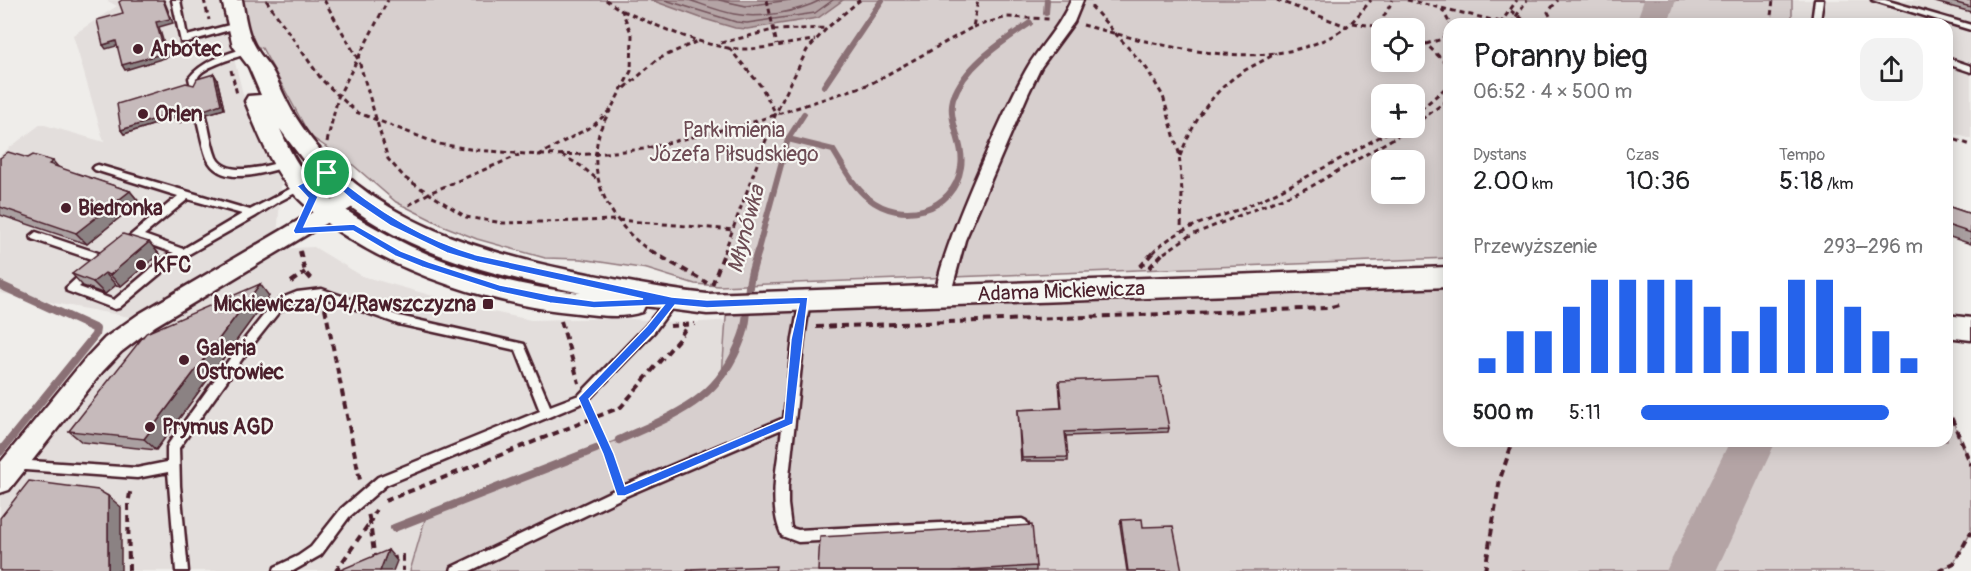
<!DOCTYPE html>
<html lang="pl">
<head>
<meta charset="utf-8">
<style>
  body { margin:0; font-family:Pangolin,sans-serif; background:#f2f2f2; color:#202124; height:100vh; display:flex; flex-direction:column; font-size:22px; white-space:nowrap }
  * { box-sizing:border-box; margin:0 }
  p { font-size:20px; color:#757577 }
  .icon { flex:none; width:33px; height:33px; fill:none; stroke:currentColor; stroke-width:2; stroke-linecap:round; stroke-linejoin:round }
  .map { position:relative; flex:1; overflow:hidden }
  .drawer { position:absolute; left:1443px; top:18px; width:510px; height:429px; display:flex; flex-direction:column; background:#fff; border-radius:18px; box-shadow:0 3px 15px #0003 }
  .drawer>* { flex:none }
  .controls { position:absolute; left:1371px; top:18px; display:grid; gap:12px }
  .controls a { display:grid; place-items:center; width:54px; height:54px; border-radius:12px; background:#fff; box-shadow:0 3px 15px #0003; font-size:30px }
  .pin { position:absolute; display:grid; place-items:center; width:51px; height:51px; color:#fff; margin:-26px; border:3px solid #fff; border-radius:50%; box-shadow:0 2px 6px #0007 }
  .round { display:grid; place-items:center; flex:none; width:63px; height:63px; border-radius:18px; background:#f2f2f2 }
  .overview { display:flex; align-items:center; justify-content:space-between; height:102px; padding:0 30px }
  h1 { font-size:33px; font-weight:600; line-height:45px }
  .metrics { display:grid; grid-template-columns:repeat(3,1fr); gap:9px; height:102px; padding:6px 30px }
  .metrics div { display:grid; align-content:center }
  .metrics b { font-size:26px; font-weight:600 }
  .metrics small { font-size:16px; font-weight:400 }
  .metrics p { font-size:16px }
  .chart { height:168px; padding:12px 30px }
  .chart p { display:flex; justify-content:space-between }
  .chart svg { width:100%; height:108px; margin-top:6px; stroke:#2563eb; stroke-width:6 }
  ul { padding:0 30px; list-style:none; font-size:20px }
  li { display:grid; grid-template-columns:96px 72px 1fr; align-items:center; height:45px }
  li i { height:15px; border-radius:8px; background:#2563eb }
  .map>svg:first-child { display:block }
</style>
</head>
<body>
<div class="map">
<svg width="1971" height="571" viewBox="0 0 1971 571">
  <rect width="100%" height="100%" fill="#efedea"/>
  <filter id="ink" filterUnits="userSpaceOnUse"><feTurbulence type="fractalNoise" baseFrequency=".0167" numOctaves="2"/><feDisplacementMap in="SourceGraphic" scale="12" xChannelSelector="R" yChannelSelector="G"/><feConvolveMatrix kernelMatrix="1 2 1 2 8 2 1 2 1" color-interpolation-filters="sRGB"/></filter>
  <g filter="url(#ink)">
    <!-- built -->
    <path fill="#e3dedc" d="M106,0H232L243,42L231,47L243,94L263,144L282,175L276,249L314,247L362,276L483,310L531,320L618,318L688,323L731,320L722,378L703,397L684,410L655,425L426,516L409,571H0V482L146,320L0,293V155L41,124L104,142L73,35L117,6Z
      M1792,0H1971V139L1947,131V24H1792Z"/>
    <!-- green -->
    <path fill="#d7cfce" stroke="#90777c" stroke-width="1.5" fill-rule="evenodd" d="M232,0H1792V24H1449V258L719,286L695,284L647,269L581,259L545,258L477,239L444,226L396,202L353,165L310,136L262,48L243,42ZM1382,28H1414V62H1382ZM1382,94H1414V128H1382ZM1382,160H1414V194H1382Z
      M1449,277V441H1947V407L1971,465V532L1954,563L1939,571H410L426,516L655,425C681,412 702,398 722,377L727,303Z"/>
    <!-- water -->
    <path fill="#b4a4a5" stroke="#8a6f74" stroke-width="1.5" d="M651,0H843L818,18L747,29L735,28L701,18Z"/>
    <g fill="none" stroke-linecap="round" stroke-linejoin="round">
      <!-- shore -->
      <path stroke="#74545c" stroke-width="1.5" d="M665,0L736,22L747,23L815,13L833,0
        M689,0C704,5 718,11 734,14C760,19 797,12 821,0
        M719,0L746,6L790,0"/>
      <!-- stream-far1 -->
      <path stroke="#8a6f74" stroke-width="6" d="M1046,13L1047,0
        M824,86L882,0
        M788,139L833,150C843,166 853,186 868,198C901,225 954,212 961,167C965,144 947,121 953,99C964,66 1002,42 1030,23
        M757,253L788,139L804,114"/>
      <!-- stream -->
      <path stroke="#8a6f74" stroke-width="8" d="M0,285L96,329L95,335L0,452
        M619,440C676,414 719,401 742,337C748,323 747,303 749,287C750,275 754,263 758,251
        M394,528L596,449"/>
      <!-- river -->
      <path fill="#b4a4a5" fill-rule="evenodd" d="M1644,0H1676L1670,17L1671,24H1639L1638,17Z
        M1730,441H1776L1716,571H1666Z"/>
      <defs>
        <path id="service" d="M172,0H180L187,36L237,23L241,25L240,27L187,42H181Z
          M1815,0H1823L1820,21L1827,24H1814L1812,22Z
          M1872,0H1885L1971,25V30Z
          M246,48L250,51L249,53C238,57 203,66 198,77C197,80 198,84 197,87H191L189,78C202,61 226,54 246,48Z
          M1947,58L1971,66V72L1947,64Z
          M201,113L206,116C209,129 211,144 216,157C227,179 268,165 286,161L291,164L286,167C263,173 220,188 207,158C202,145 200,130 196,116Z
          M98,165L250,210L324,171H330L332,173L330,175L278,202L256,216L173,263L119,308L115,309L67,291L66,288L84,271L88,270L93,274L79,287L114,300L165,257L174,253L137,240L124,249L119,245L178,196L95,170L93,168L95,166ZM188,199L242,214L183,249L144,235Z
          M36,232L110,257L111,260L106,264L32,239L31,236Z
          M322,289L399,316L524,344L550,406L579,395L646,326L668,298H676L677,301L654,332L587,401L386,485L349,517L321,555L293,571H274L275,567L298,556L311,547L341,509L378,477L540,411L516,350L398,324L322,297L302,299L290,304L278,313L247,352L179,448L180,486L188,571H176L168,472L137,478L11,469L9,465L11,461L15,460L137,468L167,462V447L169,443L239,346L270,307L282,298L297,292Z
          M805,296L809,297L810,300L804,338L788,486V504L791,528L798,530L1022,519L1026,521L1028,525L1026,529L1022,531L798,542L782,536C767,504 778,462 782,429L626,496L470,571H451L452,567L618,488L784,418L793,338L800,300L801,297Z"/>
        <path id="pedestrian" d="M1071,0H1083L1074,22L1041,67L1028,94L965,240L949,300L943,302L937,300C926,279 1012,92 1029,65C1044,41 1059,28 1071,0Z"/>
        <path id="minor" d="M354,190L361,192L364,197L361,202L155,326L121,352L102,372L9,490L0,493V463L86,358L105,338L139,314L347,192Z"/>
        <path id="tertiary" d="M222,0H242C245,16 247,34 256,48C261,57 269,64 274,74C280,86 285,99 292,111C351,211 461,247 568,270C614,279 660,289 707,294L1449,267V287L707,314L645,306L642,312C622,319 599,315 578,313C488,305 365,265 300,200C273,173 259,135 245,101L248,96L261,95L249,67L233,46ZM280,129C296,151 312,173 333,192C400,253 494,275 581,293C507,286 437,264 372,226C349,213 325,198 307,176C295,162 287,145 280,129Z
          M1947,315L1971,318V340L1947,337Z"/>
      </defs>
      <!-- service casing -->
      <use href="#service" stroke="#4a1f2b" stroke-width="5"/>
      <!-- pedestrian casing -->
      <use href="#pedestrian" stroke="#4a1f2b" stroke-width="5"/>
      <!-- minor casing -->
      <use href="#minor" stroke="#4a1f2b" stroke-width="5"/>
      <!-- tertiary casing -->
      <use href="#tertiary" stroke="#4a1f2b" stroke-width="5"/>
      <!-- path-far1 -->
      <path stroke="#4a1f2b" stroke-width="3" stroke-dasharray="5 4" stroke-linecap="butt" d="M204,0L209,20
        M266,0L322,80L356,112L439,144L476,150L539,155L594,125L611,109L631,71L632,35L622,11L606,0
        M324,0L359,61L388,159L405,178L466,217L503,223L617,220L734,230
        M767,0L777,45
        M1277,0L1346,26
        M1407,0L1501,22
        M1091,6L1147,69L1163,96L1179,153L1182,192L1181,231
        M1442,9L1450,24
        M623,11C656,25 691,42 728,48C755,52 787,43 815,40
        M1511,11L1530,24
        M1353,23L1389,28
        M1500,24L1517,0
        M1511,24L1527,0
        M1554,24L1548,12L1558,0
        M1770,24L1773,0
        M1083,25C1159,45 1265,77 1339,32C1352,24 1361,12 1371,0
        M1383,26L1384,16L1393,0
        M973,27L1007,17L1049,19
        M1414,39L1426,44L1449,66
        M721,43L773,30L827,28
        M1426,44L1442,39L1449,30
        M729,48L761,86L775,112
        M231,70L237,94
        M625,88L658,59L698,41
        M611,109C607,117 601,125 599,134C586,182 614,227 653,253
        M1414,115L1449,85
        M1414,125L1449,99
        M1947,137L1971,145
        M327,142L338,97L388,0
        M540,155L596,154L643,149L750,123L870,84L973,27L978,0
        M562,155L581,166L598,180
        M1180,156C1193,123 1210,94 1239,74C1251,66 1264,61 1276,53
        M409,205L429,193L519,155
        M724,253L776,113L807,50L827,28L860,0
        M1153,253C1178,225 1219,219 1252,204C1301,181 1348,155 1395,128
        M1164,253L1189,236L1312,186L1411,128"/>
      <!-- path -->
      <path stroke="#4a1f2b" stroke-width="4" stroke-dasharray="7 5" stroke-linecap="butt" d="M300,251L305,272L312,280
        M651,251L707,283
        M1140,267L1154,251
        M1149,268L1165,251
        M291,282L305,272
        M712,285L725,251
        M325,308L360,480
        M561,321L579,383
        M670,326L695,324
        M816,327L1328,308L1342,304
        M1947,407L1971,465
        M589,409L616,477
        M385,501L621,407L678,340L687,326
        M390,559L403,556V571
        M375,561L370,522L376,510
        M129,571L128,504L131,488
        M336,571L370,522L368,513
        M1485,571L1500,479L1513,441
        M1939,571L1954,563L1971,532"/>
      <!-- service -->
      <use href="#service" fill="#f6f6f2" fill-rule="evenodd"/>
      <!-- pedestrian -->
      <use href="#pedestrian" fill="#f6f6f2" fill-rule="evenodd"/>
      <!-- minor -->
      <use href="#minor" fill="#f6f6f2" fill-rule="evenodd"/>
      <!-- tertiary -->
      <use href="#tertiary" fill="#f6f6f2" fill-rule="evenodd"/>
    </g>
    <!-- wall -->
    <path fill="#aaa0a1" stroke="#4a1f2b" stroke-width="1.5" d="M1928,0H1971V12Z
      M214,74L217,79L224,109L207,114L200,111L194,115V118L178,123L175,118L124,134L121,130L194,85Z
      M0,158L58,168L130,191L139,202L87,244L0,215Z
      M1947,206L1971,214V244L1947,236Z
      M149,242L159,254L121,286L116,285L105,294L83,286L72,274Z
      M269,296L156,450L82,442L69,431Z
      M1059,381L1169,428L1168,432L1066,436L1068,457V461H1021L1018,410L1061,408Z
      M1121,520L1143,527L1182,571H1127L1120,524Z
      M1036,566V571H818Z"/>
    <!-- shaded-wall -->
    <path fill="#8b8283" stroke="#4a1f2b" stroke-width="1.5" d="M163,0H164L173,23L159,27L168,57L125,70L122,65L156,22Z
      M116,41L120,45L106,49L103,45Z
      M214,74L217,79L224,109L207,114L204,110Z
      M197,107L200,111L194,115V118L178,123L175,119Z
      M174,113L177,117L124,134L121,130Z
      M53,161L63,173L49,164Z
      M130,191L139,202L87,244L76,233Z
      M149,242L159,254L121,286L110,275Z
      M105,273L116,285L105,294L93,282Z
      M260,284L269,296L156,450L144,439Z
      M108,496L121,507V571H108Z
      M388,550L397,561L393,571H380Z"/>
    <!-- building -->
    <path fill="#c6babb" stroke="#4a1f2b" stroke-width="1.5" d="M122,0H163L170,19L156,22L165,53L122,65L116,41L103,45L97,20L123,13L119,2Z
      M1946,0H1971V7Z
      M214,74L221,104L204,110L197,107L191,111V114L175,119L174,113L121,130L117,104L186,83L194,85L197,79Z
      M8,152L28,158L33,155L53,161L49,164L130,191L76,233L0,207V158Z
      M1947,206L1971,214V233L1947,225Z
      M123,234L149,242L110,275L105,273L93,282L72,274Z
      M260,284L144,439L69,431L146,333Z
      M1159,377L1169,428L1065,432L1068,457L1022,458L1018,410L1062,408L1059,381Z
      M29,481L98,490L108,496V571H0V518Z
      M1142,519L1143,527L1173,526L1182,571H1128L1121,520Z
      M1032,525L1036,566L952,571H818L820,537Z
      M388,550L380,571H338Z
      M776,566L775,571H687L688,569Z"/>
  </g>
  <!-- route -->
  <path fill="#2563eb" stroke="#fff" stroke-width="1.5" fill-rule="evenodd" d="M324,171H330C374,209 421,239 477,255L672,297L707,300L808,297L793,424L625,496H617L603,454L578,398L647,326L664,305L594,308L550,303L500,292L422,267L395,256L353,231L295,234L293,231L308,198L297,186ZM326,177L351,199L391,226L447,253L477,262L643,299L594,301L550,295L500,285L429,262L401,251L354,224L304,227L318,197L307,186ZM799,304L791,339L784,419L625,486L614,454L589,399L654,332L675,305L707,308Z"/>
  <!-- markers -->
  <g fill="#4a1f2b" stroke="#f6f6f2" stroke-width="2">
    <circle cx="138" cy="49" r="6"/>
    <circle cx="143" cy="114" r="6"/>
    <circle cx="66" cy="208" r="6"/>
    <circle cx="141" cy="265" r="6"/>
    <rect x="482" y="298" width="12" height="12" rx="3"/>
    <circle cx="184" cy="360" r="6"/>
    <circle cx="150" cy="427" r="6"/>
  </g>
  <g text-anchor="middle" stroke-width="4.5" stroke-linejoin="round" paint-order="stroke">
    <!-- poi labels -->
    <g font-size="21" font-weight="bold" fill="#4a1f2b" stroke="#f6f6f2" text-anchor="start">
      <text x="150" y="56">Arbotec</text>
      <text x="155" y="121">Orlen</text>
      <text x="78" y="215">Biedronka</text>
      <text x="153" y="272">KFC</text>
      <text x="476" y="311" text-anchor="end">Mickiewicza/04/Rawszczyzna</text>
      <text x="196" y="355">Galeria<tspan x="196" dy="24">Ostrowiec</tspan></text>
      <text x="162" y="434">Prymus AGD</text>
    </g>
    <!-- park labels -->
    <g font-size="21" fill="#6d4b54" stroke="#f6f6f2">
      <text x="734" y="137">Park imienia<tspan x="734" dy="24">Józefa Piłsudskiego</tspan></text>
    </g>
    <!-- street labels -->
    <g font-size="21" fill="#4a1f2b" stroke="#f6f6f2">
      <text transform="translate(1061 291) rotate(-2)" y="7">Adama Mickiewicza</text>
    </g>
    <!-- water labels -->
    <g font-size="22" font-style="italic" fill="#6f4e56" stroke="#f6f6f2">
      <text transform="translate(745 229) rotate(-75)" y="8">Młynówka</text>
    </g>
  </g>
</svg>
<div class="controls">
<a><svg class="icon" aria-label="locate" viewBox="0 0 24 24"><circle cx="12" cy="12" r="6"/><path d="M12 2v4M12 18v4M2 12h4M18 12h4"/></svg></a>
<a>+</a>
<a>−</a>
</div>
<div class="pin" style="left:327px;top:173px;background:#1e9e55"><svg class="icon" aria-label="arrive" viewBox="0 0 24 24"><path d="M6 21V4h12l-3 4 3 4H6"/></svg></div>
<section class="drawer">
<div class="overview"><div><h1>Poranny bieg</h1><p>06:52 · 4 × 500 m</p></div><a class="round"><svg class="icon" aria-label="share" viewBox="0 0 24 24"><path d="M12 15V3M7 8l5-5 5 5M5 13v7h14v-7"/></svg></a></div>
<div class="metrics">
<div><p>Dystans</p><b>2.00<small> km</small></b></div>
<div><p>Czas</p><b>10:36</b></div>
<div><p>Tempo</p><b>5:18<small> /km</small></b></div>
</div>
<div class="chart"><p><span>Przewyższenie</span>293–296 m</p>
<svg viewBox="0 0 160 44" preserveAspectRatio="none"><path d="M5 44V38M15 44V27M25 44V27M35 44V17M45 44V6M55 44V6M65 44V6M75 44V6M85 44V17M95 44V27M105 44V17M115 44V6M125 44V6M135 44V17M145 44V27M155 44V38"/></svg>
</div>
<ul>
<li><b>500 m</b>5:11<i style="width:88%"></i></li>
</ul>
</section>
</div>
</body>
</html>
